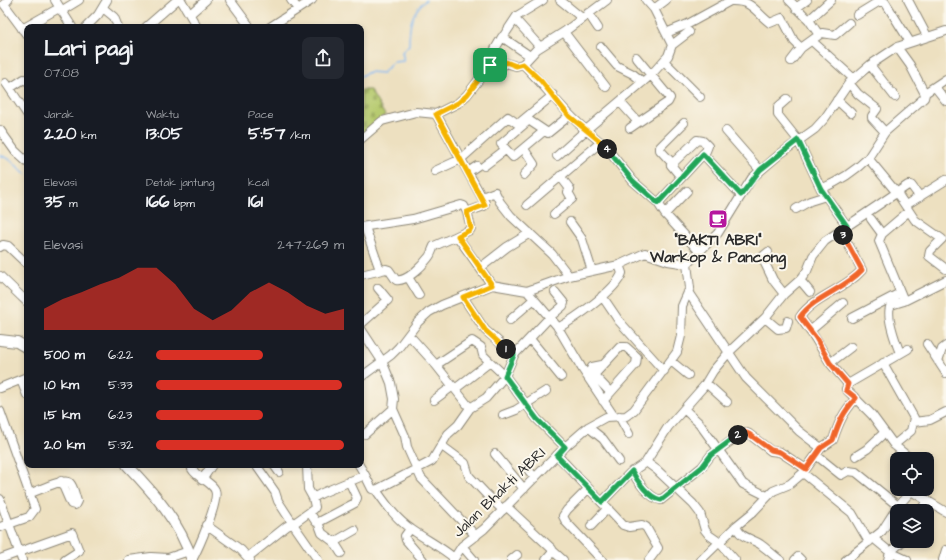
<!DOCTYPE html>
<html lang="id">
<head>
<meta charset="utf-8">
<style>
  body { margin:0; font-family:"Architects Daughter",sans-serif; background:#242831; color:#f1f3f6; height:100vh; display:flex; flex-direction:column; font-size:15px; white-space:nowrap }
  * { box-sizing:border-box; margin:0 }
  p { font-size:13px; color:#9ea1a6 }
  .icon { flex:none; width:22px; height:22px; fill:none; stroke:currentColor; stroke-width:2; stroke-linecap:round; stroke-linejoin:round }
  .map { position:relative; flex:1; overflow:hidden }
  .drawer { position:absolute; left:24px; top:24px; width:340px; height:444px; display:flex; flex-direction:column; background:#171b24; border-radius:8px; box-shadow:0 2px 6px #0003 }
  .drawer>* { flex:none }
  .tools { position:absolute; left:890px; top:452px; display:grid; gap:8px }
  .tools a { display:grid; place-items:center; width:44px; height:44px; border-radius:8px; background:#171b24; box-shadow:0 2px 6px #0003; font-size:20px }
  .pin { position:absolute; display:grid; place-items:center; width:34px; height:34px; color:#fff; margin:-17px; border-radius:8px; box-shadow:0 2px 6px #0006 }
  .km { position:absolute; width:20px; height:20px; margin:-10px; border-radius:50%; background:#222; color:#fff; font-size:11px; line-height:20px; text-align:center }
  .round { display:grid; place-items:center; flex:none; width:42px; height:42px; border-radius:8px; background:#242831 }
  .summary { display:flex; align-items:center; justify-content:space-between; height:68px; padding:0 20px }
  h1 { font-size:22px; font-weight:700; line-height:30px }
  .stats { display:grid; grid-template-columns:repeat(3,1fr); gap:6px; height:68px; padding:4px 20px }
  .stats div { display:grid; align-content:center }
  .stats b { font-size:17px; font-weight:700 }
  .stats small { font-size:11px; font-weight:400 }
  .stats p { font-size:11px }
  .chart { height:112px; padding:8px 20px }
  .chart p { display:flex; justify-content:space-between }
  .chart svg { width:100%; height:72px; margin-top:4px; fill:#d93025; opacity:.7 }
  ul { padding:0 20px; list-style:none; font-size:13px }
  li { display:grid; grid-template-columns:64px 48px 1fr; align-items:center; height:30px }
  li i { height:10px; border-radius:5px; background:#d93025 }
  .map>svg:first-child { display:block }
</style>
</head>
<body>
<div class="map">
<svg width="946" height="560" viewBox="0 0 946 560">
  <defs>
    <pattern id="cemetery-stones" width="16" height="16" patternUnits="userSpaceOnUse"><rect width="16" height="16" fill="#b7cb6f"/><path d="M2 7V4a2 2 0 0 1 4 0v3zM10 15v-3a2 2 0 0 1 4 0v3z" fill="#9eae60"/></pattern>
  </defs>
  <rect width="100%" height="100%" fill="#fbf7ec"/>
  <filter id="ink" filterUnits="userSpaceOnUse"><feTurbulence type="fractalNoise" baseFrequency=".025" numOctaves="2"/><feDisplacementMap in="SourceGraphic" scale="8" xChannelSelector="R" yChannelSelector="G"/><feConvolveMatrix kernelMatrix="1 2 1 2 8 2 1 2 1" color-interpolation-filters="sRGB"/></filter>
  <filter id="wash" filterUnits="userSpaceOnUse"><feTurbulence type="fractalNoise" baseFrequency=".012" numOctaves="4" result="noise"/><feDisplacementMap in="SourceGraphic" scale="16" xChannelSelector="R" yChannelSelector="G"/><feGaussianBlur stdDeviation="0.9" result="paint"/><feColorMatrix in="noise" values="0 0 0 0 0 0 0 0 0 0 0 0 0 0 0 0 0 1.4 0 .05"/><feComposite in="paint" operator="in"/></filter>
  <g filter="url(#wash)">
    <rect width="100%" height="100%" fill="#ede0c0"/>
    <!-- cemetery -->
    <path fill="url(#cemetery-stones)" stroke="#717b4d" d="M361,90H370L385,115L361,137Z"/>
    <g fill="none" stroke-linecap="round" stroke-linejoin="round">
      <!-- stream -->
      <path stroke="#84b9f2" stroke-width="1.5" d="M361,76L369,72L383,73L393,62L404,61L402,52L409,45C409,26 411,12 426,0
        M0,155L9,159L27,175"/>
    </g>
  </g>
  <g filter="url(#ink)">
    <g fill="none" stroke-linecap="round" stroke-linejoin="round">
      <defs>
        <path id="minor" d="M8,0L4,4L27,35
          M55,0L72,27
          M181,0L197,27
          M230,0L250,27
          M291,0L298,9
          M560,0L582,18
          M646,0L654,9
          M666,0L654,9L672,45L668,56L651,75L586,130L604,145L633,181L658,203L665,214L699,251
          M908,0L927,36
          M103,8L114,17L118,27
          M796,8L807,0
          M61,11L79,0
          M588,13L598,28
          M190,14L206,0
          M857,15L878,2H885L910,42
          M515,19L540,47
          M809,20L831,0
          M86,27L98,15L107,0
          M146,27L177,0
          M270,27L312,0
          M22,29L59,8
          M564,32L606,87
          M666,33L688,24L730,1C753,0 754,11 770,23L782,18L794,41L801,48L819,35L809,20L789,0
          M819,35L822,33L835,35L849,23
          M503,37L517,16L543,0
          M812,41L854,79
          M672,45L689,32
          M601,47L617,66L633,74L643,82
          M897,47L910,65L925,94L924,98L885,132L868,158L897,193L915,220L942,239L930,251L929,256L946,269
          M664,61L700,97
          M791,61L801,48
          M490,65L498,70L506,63L516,66L523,64
          M870,65L895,97
          M6,83L27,114
          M849,83L858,94L877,109L872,116V118L885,132
          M935,87L946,101
          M10,88L24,79L27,81
          M925,93L946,79
          M787,99L778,107V115L798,140L821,189L847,226
          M837,100L851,113
          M620,102L638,122
          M436,114L485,203L484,206L467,212L471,228L470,230L457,236L492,285
          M630,128L668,102L670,98L636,57
          M0,130L15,151L27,162
          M544,131L513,157L501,144L528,121H530L548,133L569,116
          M726,131L760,170
          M361,139L382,121L416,112L436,114L458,103L467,95L490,65L495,49L502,37L530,56
          M524,149L534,164L524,175
          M703,154L741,195
          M557,156L586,130C563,111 545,86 523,64L537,49L564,32L607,0
          M673,164L660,150V147L684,123
          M484,166L505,150
          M435,171L461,159L508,117L518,124L553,95
          M468,172L477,166
          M821,189C840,181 854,172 868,158
          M482,197L495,192L500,202L511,216L552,254L569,276
          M658,203L706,151L708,146L703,141L697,140L671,165L681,177
          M527,205L601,142
          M906,205L946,180
          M796,209L810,201L826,196
          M554,214L572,199L568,192L570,189L560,176
          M665,214L687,191
          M871,219L882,234
          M570,222L582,239L592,271
          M361,227L413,219L461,205L464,206L467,212
          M365,227L380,270
          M841,231L862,270C846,289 814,296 800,317L815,338L830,363L848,384
          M0,247L3,245L8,246L27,264
          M768,252L762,257L773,280L784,294
          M480,268L507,247L530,233
          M361,275L386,269L389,270L396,280C407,282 422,266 428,258C431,255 432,250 434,246L457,236
          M0,276L27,302
          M408,277L419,295
          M800,280L810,292
          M527,291L569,276L619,265L645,253L668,261L687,264
          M688,292L746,378L799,431L821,448
          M602,296L619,321L664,371
          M463,297L485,330L514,355
          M904,301L946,280
          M765,318L778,329L786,328L788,321
          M852,318L900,293
          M510,320L534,299
          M361,324L388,300L378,288
          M558,328C574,319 617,290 622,273L619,265
          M361,329L382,361L391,383L394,399L393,409L405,436L407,447L421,478L476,536
          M810,331L843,303
          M409,335L436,365L470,408
          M530,339L561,377
          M927,344L946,373
          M908,349L848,384L846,389L872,415L894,445L911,459
          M900,353C896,343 885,314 891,305L904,301L879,241L882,234L909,211
          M671,361L688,375
          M938,361L942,349L946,346
          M830,363L851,347
          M883,363L914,418L911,431L894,445
          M436,365L472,341L481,347L483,355L490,362
          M602,365L592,367L590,371L610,392
          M593,376L620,347H626L637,357L636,364L603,401
          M361,377L391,355L399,347L418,322L429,312L442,305L492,285L527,291L557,326L583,370L613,415
          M21,380L27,395
          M706,383L727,402
          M0,388L27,377
          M455,389L490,362L505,376L537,419L565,447
          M434,400L453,386
          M684,409L699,423L743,484L767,496
          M0,411L35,509L29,517L0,527
          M503,415L516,410L546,391
          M619,416L629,434
          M914,422L930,420L946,412
          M588,427L603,439L619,461
          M365,434L393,409
          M442,446L465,463L469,476L486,494L503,510
          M495,454L524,489
          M557,455L623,525L629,527L642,525L646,527L658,548L649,560
          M816,455L841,475L848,471L856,472L898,506
          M856,456L867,449L884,433
          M646,462L657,470L693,504L700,513L705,530L709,535L719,542L735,560
          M274,465L279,472
          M307,465L308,489L313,498
          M359,465L365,475
          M526,467L535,478
          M632,471C637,481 649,498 661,500L702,467L711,455L744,432L749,434L771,451L780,452L806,469
          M803,473L852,513L869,542
          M202,480L212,465
          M588,489L567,510L563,516L566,522L602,560
          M376,490L432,461L448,434L458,425L470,408L486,398L505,376L514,355L550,317L563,306L564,303L555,292
          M911,491L946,512
          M31,493C38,491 64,477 70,483C74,487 75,496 77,501L75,505L71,504L61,481
          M0,499L22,560
          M602,502L630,473L646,462L668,427L704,386L713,371L729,352L765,318L784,294L801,279L807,271L813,256L825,241L908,185H911L920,197
          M506,506L552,549V553L546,560
          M921,511L927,500
          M310,513L316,522H319L355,503L357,498L349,481
          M318,522L322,533L334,542L341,553
          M206,525L241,550L250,560
          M591,526L608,508
          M736,526C740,538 751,538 760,544C767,549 773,555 780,560
          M410,529L405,536L406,540L423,560
          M873,538L890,552L907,560
          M334,542L355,530
          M462,546L474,560
          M553,551L563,560
          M248,557L287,526L293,524L278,501L275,492L256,465
          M0,559L72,533L79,551L65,560
          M129,560L151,557L168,558L189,551
          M192,560C198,549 220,500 215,490C211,481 197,478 192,469L194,465
          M318,560L293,524L314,509L315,507L313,498L322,493L365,475L372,489L376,490C386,504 396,519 411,529C425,539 441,547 454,558
          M453,560L462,546L484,529L565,447L588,427L606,417L626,416L634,410L677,352L681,336L682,306L690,288L687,264L718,233L752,178L780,154L815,129L825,118L849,83L870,65L897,47L946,31
          M511,560L517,555
          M701,560L736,526L752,513L773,491L790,484L803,473L821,448L833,440C839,422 843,413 856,398
          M795,560L798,557L801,560
          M846,560L882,531L898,506L913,489
          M888,560L890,552L903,541
          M943,560L946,550"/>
        <path id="major" d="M0,340L17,342L27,348
          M127,465C154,493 180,523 192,560"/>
      </defs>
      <!-- minor casing -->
      <use href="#minor" stroke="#8c8676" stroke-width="10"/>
      <!-- major casing -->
      <use href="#major" stroke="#8c8676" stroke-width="12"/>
      <!-- minor -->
      <use href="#minor" stroke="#fff" stroke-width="8"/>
      <!-- major -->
      <use href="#major" stroke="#fff" stroke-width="10"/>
    </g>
  </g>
  <g fill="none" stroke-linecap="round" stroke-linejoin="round" filter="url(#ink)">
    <defs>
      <path id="split-1" d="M490,65L467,95L458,103L436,114L485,205L467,212L471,228L470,230L458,236L492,285L463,297L485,330L506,349"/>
      <path id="split-2" d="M506,349L514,355L505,376L537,419L565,447L557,456L602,502L632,471C637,481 649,498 661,500L702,467L711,455L738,435"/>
      <path id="split-3" d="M738,435L744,432L749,434L771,450L780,452L806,469L821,448L833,440C839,422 842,414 856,398L846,390L848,384L830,363L816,338L800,317C815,296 845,289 862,270L843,235"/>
      <path id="split-4" d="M607,149L633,181L658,203L703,154L741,195L760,170L798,140L821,189L847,226L841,231L843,235"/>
      <path id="split-5" d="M490,65L498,70L506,62L516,66L523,64L541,81L569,116L601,142L607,149"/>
    </defs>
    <!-- split-1 casing -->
    <use href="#split-1" stroke="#fff" stroke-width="8"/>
    <!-- split-2 casing -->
    <use href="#split-2" stroke="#fff" stroke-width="8"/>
    <!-- split-3 casing -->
    <use href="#split-3" stroke="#fff" stroke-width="8"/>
    <!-- split-4 casing -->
    <use href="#split-4" stroke="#fff" stroke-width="8"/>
    <!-- split-5 casing -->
    <use href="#split-5" stroke="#fff" stroke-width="8"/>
    <!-- split-1 -->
    <use href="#split-1" stroke="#f5b400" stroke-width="5"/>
    <!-- split-2 -->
    <use href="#split-2" stroke="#22a559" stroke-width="5"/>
    <!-- split-3 -->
    <use href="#split-3" stroke="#f0652b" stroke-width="5"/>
    <!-- split-4 -->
    <use href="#split-4" stroke="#22a559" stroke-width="5"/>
    <!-- split-5 -->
    <use href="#split-5" stroke="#f5b400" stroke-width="5"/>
  </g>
  <!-- icons -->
  <defs>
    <symbol id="cafe-square" viewBox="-11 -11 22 22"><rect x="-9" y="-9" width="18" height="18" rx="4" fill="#b5179e" stroke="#fbf7ec"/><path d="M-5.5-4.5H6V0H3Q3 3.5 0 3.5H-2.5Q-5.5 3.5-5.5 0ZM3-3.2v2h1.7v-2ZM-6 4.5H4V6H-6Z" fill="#fff"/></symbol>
  </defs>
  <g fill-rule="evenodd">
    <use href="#cafe-square" x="707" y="208" width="22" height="22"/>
  </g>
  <g text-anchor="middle" stroke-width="4" stroke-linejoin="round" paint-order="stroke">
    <!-- poi labels -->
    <g font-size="15" font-weight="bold" fill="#2b2b2b" stroke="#fbf7ec">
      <text x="718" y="245">"BAKTI ABRI"<tspan x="718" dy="17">Warkop &amp; Pancong</tspan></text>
    </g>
    <!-- street labels -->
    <g font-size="15" fill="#2b2b2b" stroke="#fbf7ec">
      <text transform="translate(499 492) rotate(-44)" y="5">Jalan Bhakti ABRI</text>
    </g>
  </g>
</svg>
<div class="tools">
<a><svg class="icon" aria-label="locate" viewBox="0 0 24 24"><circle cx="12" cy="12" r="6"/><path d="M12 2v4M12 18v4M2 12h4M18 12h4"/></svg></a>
<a><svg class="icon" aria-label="layers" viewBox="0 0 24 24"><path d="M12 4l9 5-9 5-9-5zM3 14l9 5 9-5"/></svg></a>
</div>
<div class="pin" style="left:490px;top:65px;background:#1e9e55"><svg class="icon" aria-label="arrive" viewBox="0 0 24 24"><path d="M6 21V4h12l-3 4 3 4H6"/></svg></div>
<b class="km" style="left:506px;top:349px">1</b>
<b class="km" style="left:738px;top:435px">2</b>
<b class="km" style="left:843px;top:235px">3</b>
<b class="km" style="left:607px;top:149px">4</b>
<section class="drawer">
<div class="summary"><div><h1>Lari pagi</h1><p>07:08</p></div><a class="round"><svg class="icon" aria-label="share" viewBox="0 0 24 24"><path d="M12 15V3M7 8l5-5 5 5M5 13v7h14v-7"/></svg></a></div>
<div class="stats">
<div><p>Jarak</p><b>2.20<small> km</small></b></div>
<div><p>Waktu</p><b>13:05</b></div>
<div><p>Pace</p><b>5:57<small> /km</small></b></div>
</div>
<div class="stats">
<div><p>Elevasi</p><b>35<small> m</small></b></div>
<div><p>Detak jantung</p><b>166<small> bpm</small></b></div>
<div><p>kcal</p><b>161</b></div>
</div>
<div class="chart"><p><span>Elevasi</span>247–269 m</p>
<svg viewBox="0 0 160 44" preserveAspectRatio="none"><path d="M0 44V31L10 25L20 21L30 16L40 12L50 6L60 6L70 16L80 31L90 38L100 32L110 21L120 15L130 21L140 29L150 34L160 31V44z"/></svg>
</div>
<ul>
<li><b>500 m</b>6:22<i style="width:57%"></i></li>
<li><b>1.0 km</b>5:33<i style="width:99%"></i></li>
<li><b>1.5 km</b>6:23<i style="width:57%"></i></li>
<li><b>2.0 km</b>5:32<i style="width:100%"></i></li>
</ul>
</section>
</div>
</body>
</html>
